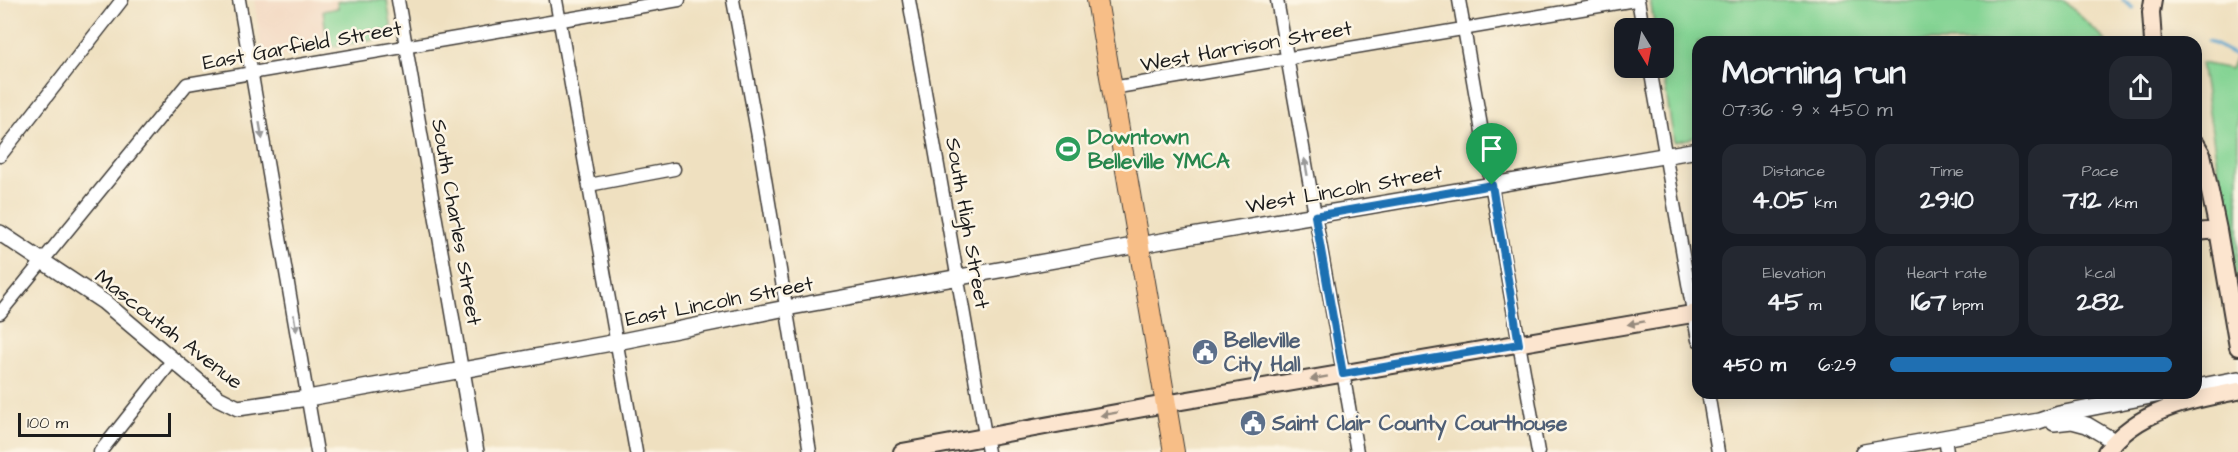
<!DOCTYPE html>
<html lang="en">
<head>
<meta charset="utf-8">
<style>
  body { margin:0; font-family:"Architects Daughter",sans-serif; background:#242831; color:#f1f3f6; height:100vh; display:flex; flex-direction:column; font-size:22px; white-space:nowrap }
  * { box-sizing:border-box; margin:0 }
  p { font-size:20px; color:#9ea1a6 }
  .icon { flex:none; width:33px; height:33px; fill:none; stroke:currentColor; stroke-width:2; stroke-linecap:round; stroke-linejoin:round }
  .map { position:relative; flex:1; overflow:hidden }
  .side { position:absolute; left:1692px; top:36px; width:510px; height:363px; display:flex; flex-direction:column; background:#171b24; border-radius:18px; box-shadow:0 3px 15px #0003 }
  .side>* { flex:none }
  .needle { width:39px; rotate:170deg }
  .tools { position:absolute; left:1614px; top:18px; display:grid; gap:12px }
  .tools a { display:grid; place-items:center; width:60px; height:60px; border-radius:12px; background:#171b24; box-shadow:0 3px 15px #0003; font-size:30px }
  .scale { position:absolute; left:18px; bottom:15px; width:153px; box-sizing:border-box; padding-left:6px; border:3px solid #1c1c1c; border-top:0; font-size:16px; line-height:21px; white-space:nowrap; color:#1c1c1c; -webkit-text-stroke:4px #fcf5e5; paint-order:stroke }
  .pin { position:absolute; display:grid; place-items:center; width:51px; height:51px; color:#fff; margin:-62px -26px; border-radius:50% 50% 50% 0; rotate:-45deg; box-shadow:0 0 6px #0007 }
  .pin .icon { rotate:45deg }
  .round { display:grid; place-items:center; flex:none; width:63px; height:63px; border-radius:18px; background:#242831 }
  .overview { display:flex; align-items:center; justify-content:space-between; height:102px; padding:0 30px }
  h1 { font-size:33px; font-weight:800; line-height:45px }
  .metrics { display:grid; grid-template-columns:repeat(3,1fr); gap:9px; height:102px; padding:6px 30px }
  .metrics div { display:grid; align-content:center; border-radius:15px; background:#242831; text-align:center }
  .metrics b { font-size:26px; font-weight:800 }
  .metrics small { font-size:16px; font-weight:400 }
  .metrics p { font-size:16px }
  ul { padding:0 30px; list-style:none; font-size:20px }
  li { display:grid; grid-template-columns:96px 72px 1fr; align-items:center; height:45px }
  li i { height:15px; border-radius:8px; background:#1f6fb2 }
  .map>svg:first-child { display:block }
</style>
</head>
<body>
<div class="map">
<svg width="2238" height="452" viewBox="0 0 2238 452">
  <rect width="100%" height="100%" fill="#fcf5e5"/>
  <filter id="ink" filterUnits="userSpaceOnUse"><feTurbulence type="fractalNoise" baseFrequency=".0167" numOctaves="2"/><feDisplacementMap in="SourceGraphic" scale="12" xChannelSelector="R" yChannelSelector="G"/><feConvolveMatrix kernelMatrix="1 2 1 2 8 2 1 2 1" color-interpolation-filters="sRGB"/></filter>
  <filter id="wash" filterUnits="userSpaceOnUse"><feTurbulence type="fractalNoise" baseFrequency=".008" numOctaves="4" result="noise"/><feDisplacementMap in="SourceGraphic" scale="24" xChannelSelector="R" yChannelSelector="G"/><feGaussianBlur stdDeviation="1.35" result="paint"/><feColorMatrix in="noise" values="0 0 0 0 0 0 0 0 0 0 0 0 0 0 0 0 0 1.4 0 .05"/><feComposite in="paint" operator="in"/></filter>
  <g filter="url(#wash)">
    <rect width="100%" height="100%" fill="#efe0c0"/>
    <!-- built -->
    <path fill="#f2d5be" d="M254,0H387L393,37L263,59Z"/>
    <!-- green -->
    <path fill="#85d494" stroke="#507858" stroke-width="1.5" d="M350,0H387L393,37L328,47L323,11L338,8L337,2Z
      M1650,0H2064L2107,42H1698V137L1674,142L1662,68H1664V28H1655Z
      M2238,52V295L2201,63L2231,69Z"/>
    <g fill="none" stroke-linecap="round" stroke-linejoin="round">
      <!-- stream -->
      <path stroke="#55a2ce" stroke-width="3" d="M2123,0L2133,8
        M2208,41L2238,56"/>
    </g>
  </g>
  <g filter="url(#ink)">
    <g fill="none" stroke-linecap="round" stroke-linejoin="round">
      <defs>
        <path id="minor" d="M239,0L317,452
          M398,0L462,370
          M556,0L636,452
          M733,0L759,142L810,452
          M909,0L988,452
          M1277,0L1357,452
          M1459,0L1538,452
          M1638,0L1643,28
          M1650,68L1698,340
          M1112,88L1635,0
          M0,156L122,0
          M589,185L674,169
          M0,313L187,84L679,0
          M1708,393L1718,452
          M1945,438L1947,452
          M100,452L173,360"/>
        <path id="tertiary" d="M0,233L104,302L218,398L238,408L308,398L617,342L786,308L1139,245L1698,150
          M462,370L476,452
          M2196,387L2238,379
          M2054,423L2072,421L2087,425L2114,441
          M1864,452L2039,421L2059,414L2166,393"/>
        <path id="secondary" d="M2153,42L2151,12L2153,0
          M2196,144L2202,154L2218,230L2238,347
          M2196,232L2218,230
          M902,452L1182,401L1698,313
          M2106,452C2137,410 2190,400 2238,391"/>
        <path id="primary" d="M1097,0L1174,452"/>
      </defs>
      <!-- minor casing -->
      <use href="#minor" stroke="#3c3935" stroke-width="15"/>
      <!-- tertiary casing -->
      <use href="#tertiary" stroke="#3c3935" stroke-width="18"/>
      <!-- secondary casing -->
      <use href="#secondary" stroke="#3c3935" stroke-width="20"/>
      <!-- primary casing -->
      <use href="#primary" stroke="#3c3935" stroke-width="22"/>
      <!-- minor -->
      <use href="#minor" stroke="#fff" stroke-width="12"/>
      <!-- tertiary -->
      <use href="#tertiary" stroke="#fff" stroke-width="15"/>
      <!-- secondary -->
      <use href="#secondary" stroke="#fce5cf" stroke-width="16"/>
      <!-- primary -->
      <use href="#primary" stroke="#f7be87" stroke-width="20"/>
    </g>
    <!-- one-way arrows -->
    <defs><path id="oneway-solid" d="M-6-.8H1V-3.2L6.5 0L1 3.2V.8H-6Z" transform="scale(1.5)"/></defs>
    <g fill="#999">
      <use href="#oneway-solid" transform="translate(261 131) rotate(80)"/>
      <use href="#oneway-solid" transform="translate(1306 167) rotate(-100)"/>
      <use href="#oneway-solid" transform="translate(295 323) rotate(80)"/>
    </g>
    <g fill="#978b7e">
      <use href="#oneway-solid" transform="translate(1636 323) rotate(170)"/>
      <use href="#oneway-solid" transform="translate(1319 378) rotate(170)"/>
      <use href="#oneway-solid" transform="translate(1109 414) rotate(170)"/>
    </g>
  </g>
  <g fill="none" stroke-linecap="round" stroke-linejoin="round" filter="url(#ink)">
    <defs>
      <path id="route" d="M1492,185L1519,344L1343,374L1315,216Z"/>
    </defs>
    <!-- route casing -->
    <use href="#route" stroke="#fff" stroke-width="12"/>
    <!-- route -->
    <use href="#route" stroke="#1f6fb2" stroke-width="8"/>
  </g>
  <!-- icons -->
  <defs>
    <symbol id="stadium-disc" viewBox="-11 -11 22 22"><circle r="9.5" fill="#2e9e5b" stroke="#fcf5e5"/><path d="M0-5a6.5 5 0 1 0 0 10a6.5 5 0 1 0 0-10ZM-3.5-1.8h7v3.6h-7Z" fill="#fff"/></symbol>
    <symbol id="civic-disc" viewBox="-11 -11 22 22"><circle r="9.5" fill="#5c6f8a" stroke="#fcf5e5"/><path d="M-.6-6.5H3V-4.5H.6V-3L4-1V1h2V6H-6V1h2V-1L-.6-3ZM-1.2 2.5V6h2.4V2.5Z" fill="#fff"/></symbol>
  </defs>
  <g fill-rule="evenodd">
    <use href="#stadium-disc" x="1053" y="134" width="30" height="30"/>
    <use href="#civic-disc" x="1190" y="337" width="30" height="30"/>
    <use href="#civic-disc" x="1238" y="408" width="30" height="30"/>
  </g>
  <g text-anchor="middle" stroke-width="5" stroke-linejoin="round" paint-order="stroke">
    <!-- street labels -->
    <g font-size="21" fill="#1c1c1c" stroke="#fcf5e5">
      <text transform="translate(302 45) rotate(-10)" y="7">East Garfield Street</text>
      <text transform="translate(1246 46) rotate(-10)" y="7">West Harrison Street</text>
      <text transform="translate(1344 189) rotate(-10)" y="7">West Lincoln Street</text>
      <text transform="translate(457 222) rotate(80)" y="7">South Charles Street</text>
      <text transform="translate(968 223) rotate(80)" y="7">South High Street</text>
      <text transform="translate(719 301) rotate(-11)" y="7">East Lincoln Street</text>
      <text transform="translate(169 329) rotate(38)" y="7">Mascoutah Avenue</text>
    </g>
    <!-- leisure labels -->
    <g font-size="21" font-weight="bold" fill="#27864d" stroke="#fcf5e5" text-anchor="start">
      <text x="1088" y="144">Downtown<tspan x="1088" dy="24">Belleville YMCA</tspan></text>
    </g>
    <!-- service labels -->
    <g font-size="21" font-weight="bold" fill="#4e5e75" stroke="#fcf5e5" text-anchor="start">
      <text x="1224" y="347">Belleville<tspan x="1224" dy="24">City Hall</tspan></text>
      <text x="1272" y="430">Saint Clair County Courthouse</text>
    </g>
  </g>
</svg>
<div class="tools">
<a><svg class="needle" viewBox="-14 -14 28 28"><path d="M0-13l5 13h-10z" fill="#e53935"/><path d="M0 13l5-13h-10z" fill="#9ea1a6"/></svg></a>
</div>
<div class="scale">100 m</div>
<div class="pin" style="left:1492px;top:185px;background:#1e9e55"><svg class="icon" aria-label="arrive" viewBox="0 0 24 24"><path d="M6 21V4h12l-3 4 3 4H6"/></svg></div>
<section class="side">
<div class="overview"><div><h1>Morning run</h1><p>07:36 · 9 × 450 m</p></div><a class="round"><svg class="icon" aria-label="share" viewBox="0 0 24 24"><path d="M12 15V3M7 8l5-5 5 5M5 13v7h14v-7"/></svg></a></div>
<div class="metrics">
<div><p>Distance</p><b>4.05<small> km</small></b></div>
<div><p>Time</p><b>29:10</b></div>
<div><p>Pace</p><b>7:12<small> /km</small></b></div>
</div>
<div class="metrics">
<div><p>Elevation</p><b>45<small> m</small></b></div>
<div><p>Heart rate</p><b>167<small> bpm</small></b></div>
<div><p>kcal</p><b>282</b></div>
</div>
<ul>
<li><b>450 m</b>6:29<i style="width:100%"></i></li>
</ul>
</section>
</div>
</body>
</html>
